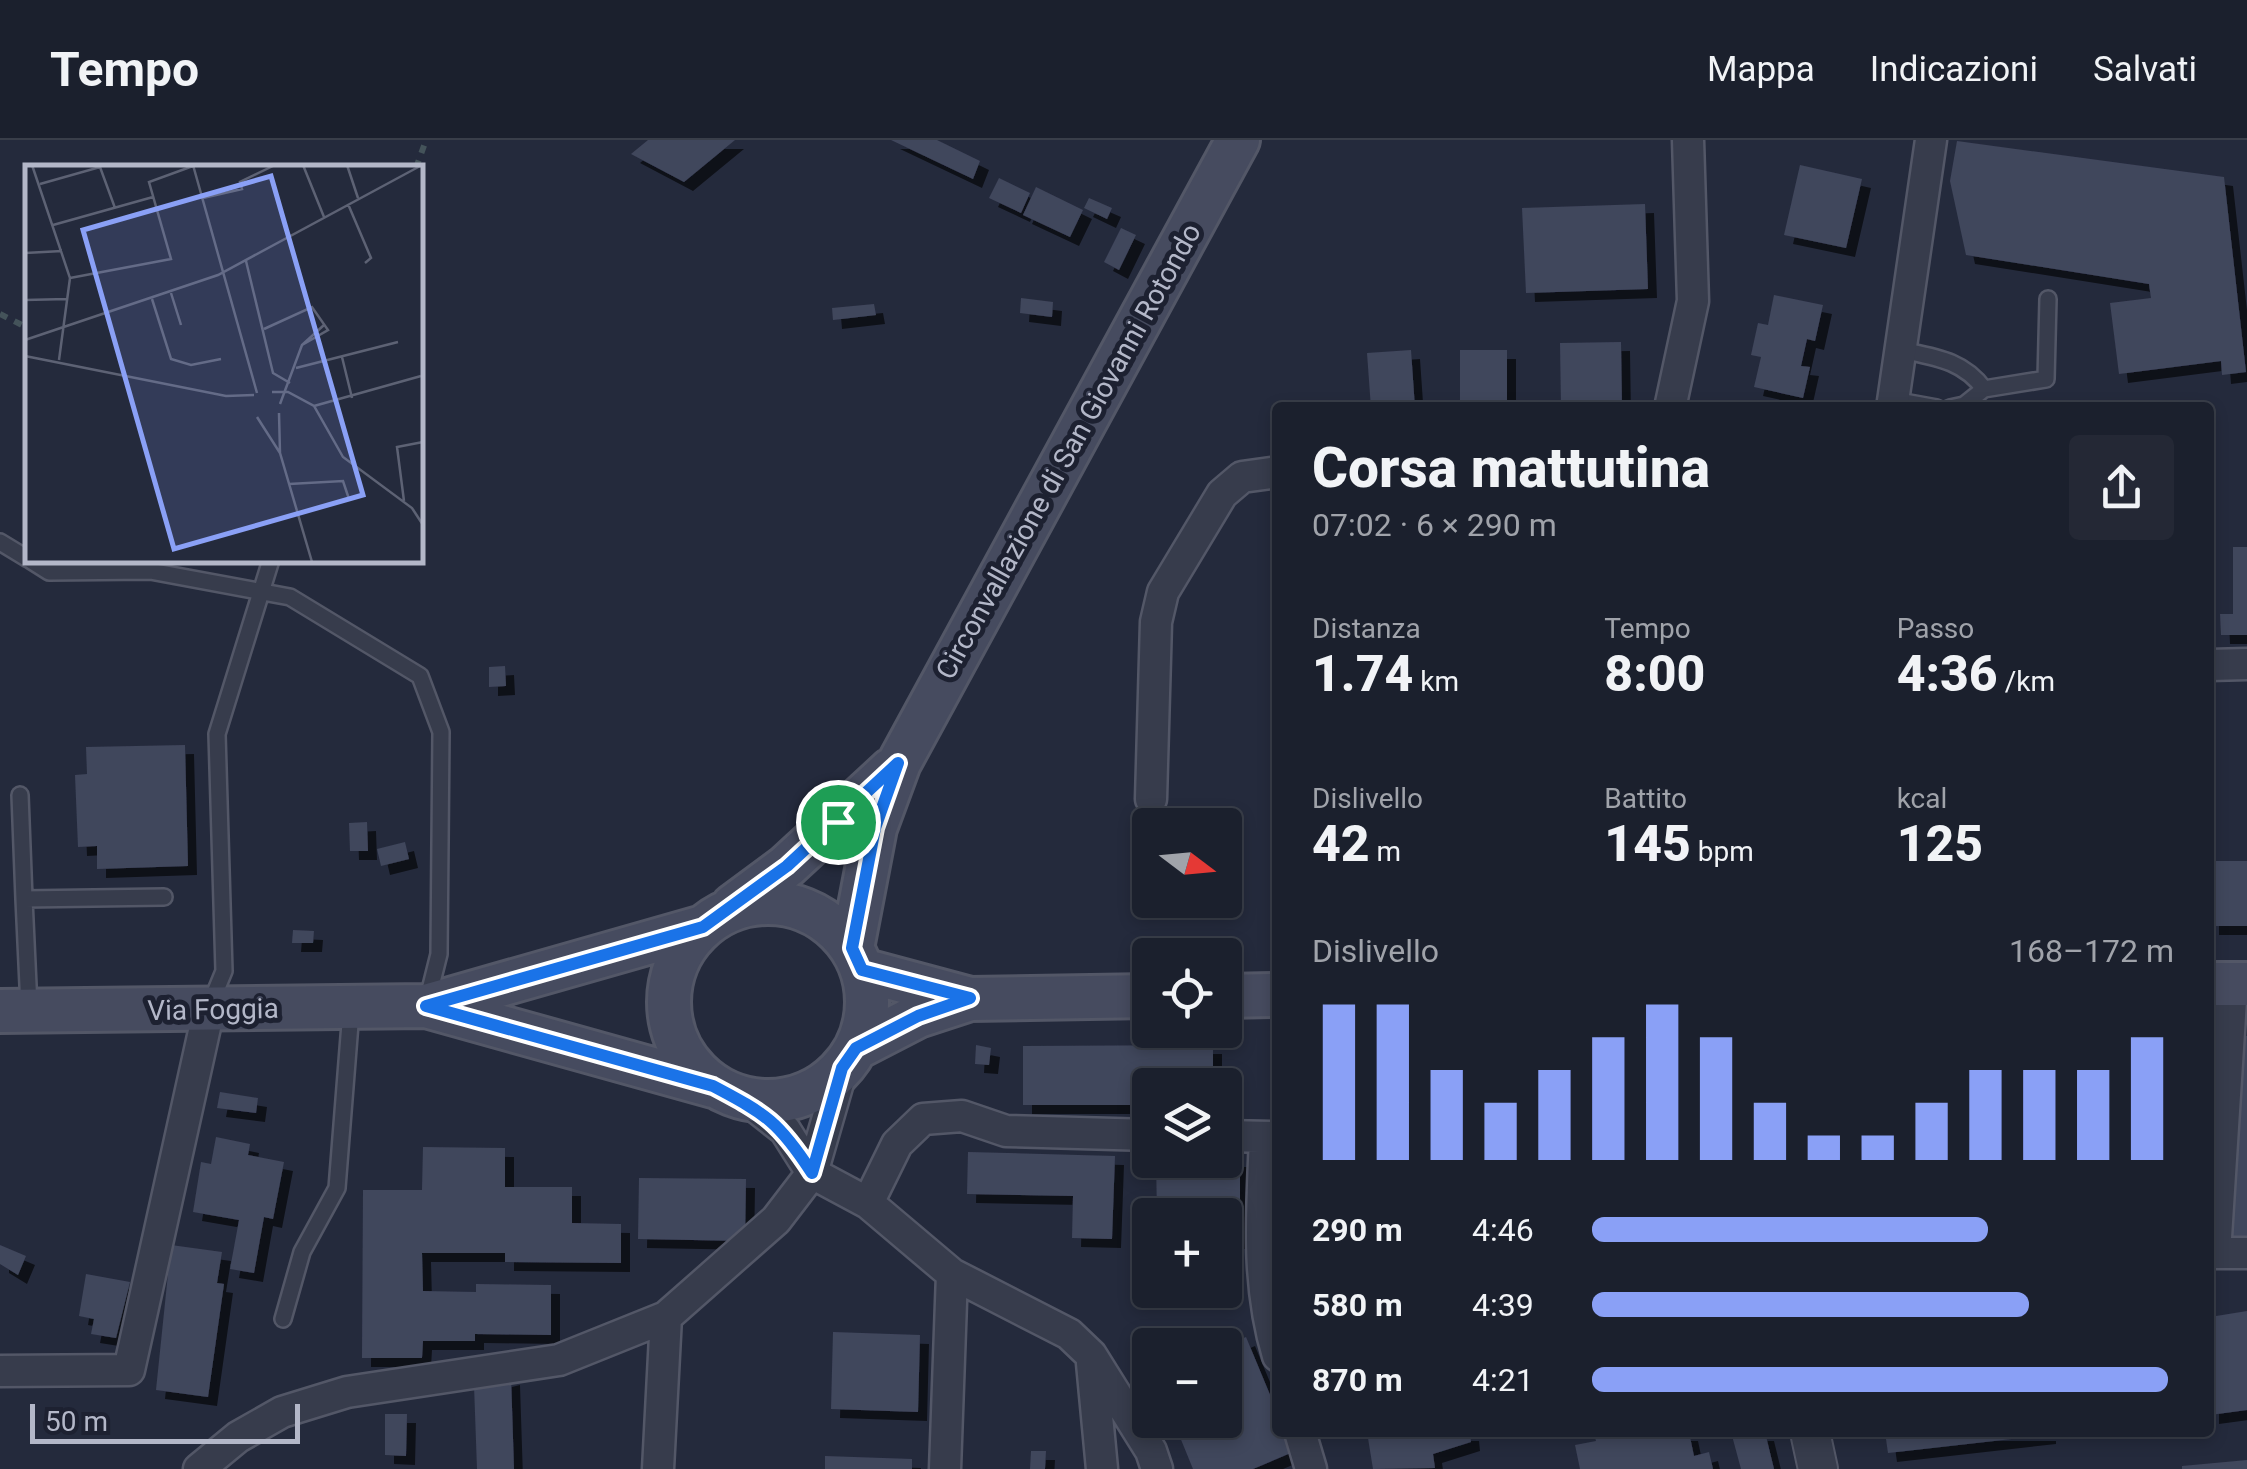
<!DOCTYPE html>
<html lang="it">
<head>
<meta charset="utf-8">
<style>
  body { margin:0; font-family:Roboto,sans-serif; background:#242835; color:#f1f3f6; height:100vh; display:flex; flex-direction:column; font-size:38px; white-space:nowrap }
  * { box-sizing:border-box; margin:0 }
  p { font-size:32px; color:#a0a3aa }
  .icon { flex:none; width:55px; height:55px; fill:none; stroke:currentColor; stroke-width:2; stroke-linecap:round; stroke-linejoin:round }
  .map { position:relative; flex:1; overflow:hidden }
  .sheet { position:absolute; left:1272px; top:262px; width:942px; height:1035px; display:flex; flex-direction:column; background:#1b202d; border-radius:10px; box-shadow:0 5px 15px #0003,0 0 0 2px #393e49 }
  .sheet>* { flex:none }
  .needle { width:65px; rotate:106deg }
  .buttons { position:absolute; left:1132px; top:668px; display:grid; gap:20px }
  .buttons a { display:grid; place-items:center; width:110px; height:110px; border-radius:10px; background:#1b202d; box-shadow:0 5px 15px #0003,0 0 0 2px #393e49; font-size:50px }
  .scale { position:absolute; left:30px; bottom:25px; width:270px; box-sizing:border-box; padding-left:10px; border:5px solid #b3b7c8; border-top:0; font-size:28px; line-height:35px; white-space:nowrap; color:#b3b7c8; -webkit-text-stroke:8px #1d2131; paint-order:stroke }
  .pin { position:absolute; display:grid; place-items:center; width:85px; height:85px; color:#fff; margin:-42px; border:5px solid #fff; border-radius:50%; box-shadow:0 2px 10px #0007 }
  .round { display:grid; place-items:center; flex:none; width:105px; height:105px; border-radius:10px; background:#242835 }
  .summary { display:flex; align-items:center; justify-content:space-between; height:170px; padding:0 40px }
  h1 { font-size:55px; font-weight:800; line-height:75px }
  .stats { display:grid; grid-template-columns:repeat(3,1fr); gap:15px; height:170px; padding:10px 40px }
  .stats div { display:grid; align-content:center }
  .stats b { font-size:50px; font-weight:800 }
  .stats small { font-size:28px; font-weight:400 }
  .stats p { font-size:28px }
  .chart { height:280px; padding:20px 40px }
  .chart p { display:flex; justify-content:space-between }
  .chart svg { width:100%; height:180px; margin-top:10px; stroke:#8aa0f6; stroke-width:6 }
  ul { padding:0 40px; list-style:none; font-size:32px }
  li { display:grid; grid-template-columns:160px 120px 1fr; align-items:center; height:75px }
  li i { height:25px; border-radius:12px; background:#8aa0f6 }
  header { display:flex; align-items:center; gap:60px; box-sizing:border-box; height:140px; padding:0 50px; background:#1b202d; border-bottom:2px solid #393e49 }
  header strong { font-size:48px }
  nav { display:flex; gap:55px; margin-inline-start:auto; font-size:35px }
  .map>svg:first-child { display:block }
</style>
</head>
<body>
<header>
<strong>Tempo</strong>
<nav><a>Mappa</a><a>Indicazioni</a><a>Salvati</a></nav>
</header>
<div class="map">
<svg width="2247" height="1329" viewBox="0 0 2247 1329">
  <defs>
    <filter id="shadow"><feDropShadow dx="9" dy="9" stdDeviation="0" flood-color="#0009"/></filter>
  </defs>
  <rect width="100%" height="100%" fill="#242a3c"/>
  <!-- building -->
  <path fill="#40465c" filter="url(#shadow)" d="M648,0H735L684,42L631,14Z
    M891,0H937L980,21L973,39Z
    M1957,1L2224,37L2246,232L2222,235L2221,221L2119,234L2110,163L2151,158L2149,144L1966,115L1950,41Z
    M1800,25L1862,39L1846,108L1784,95Z
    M999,38L1030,53L1021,73L989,58Z
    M1036,47L1083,70L1070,97L1023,75Z
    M1089,58L1112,68L1107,79L1084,68Z
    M1645,64L1648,149L1526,153L1522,68Z
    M1121,88L1136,95L1119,130L1104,122Z
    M1774,155L1823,165L1815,201L1807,199L1801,226L1810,227L1803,258L1754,247L1761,217L1751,215L1758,183L1768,185Z
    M1021,158L1053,162L1052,177L1020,173Z
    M874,164L876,175L833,180L832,168Z
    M1621,202L1622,268H1561L1560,203Z
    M1411,210L1415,268H1371L1367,213Z
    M1460,210H1507V268H1460Z
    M2233,407H2247V495H2221L2220,474H2233Z
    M505,526L506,546L489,547V527Z
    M185,605L188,726L97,729V706L78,707L75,635L87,634L86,607Z
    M367,682L368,711H350L349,683Z
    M405,702L409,719L381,726L377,709Z
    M2210,721H2247V786H2210Z
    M293,790L314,791L313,803H292Z
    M2239,896H2247V1102L2227,1101Z
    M976,905L991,908L989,925L975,924Z
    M1213,905V945H1150V965H1023V906Z
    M220,952L258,958L256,973L217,968Z
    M216,997L250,1004L248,1015L284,1022L273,1079L264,1077L254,1133L230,1129L239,1080L193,1072L201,1022L211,1024Z
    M423,1007L505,1008V1047H572V1083L621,1084V1123L505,1122V1113H422L423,1151L476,1152V1144L551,1145V1195L475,1194V1201H423L422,1218H362L363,1050H422Z
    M968,1012L1115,1016L1112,1099L1072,1098L1073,1056L967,1054Z
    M1225,1018H1240V1084H1236V1100H1225V1075H1157L1156,1020Z
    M639,1038L746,1039L745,1101L638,1099Z
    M0,1105L26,1116L18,1135L0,1124Z
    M171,1105L222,1112L217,1143L224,1144L208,1257L156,1250Z
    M86,1134L130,1142L116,1198L91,1194L94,1179L79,1176Z
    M2247,1171V1270L2210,1275V1177Z
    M833,1192L920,1195L918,1272L831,1269Z
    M1246,1197L1278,1274V1292H1285L1293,1312L1253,1329H1193L1173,1280H1225V1206Z
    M511,1236L514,1329H477L474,1245Z
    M385,1274H407L406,1316L385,1315Z
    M1367,1292H1470L1471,1302L1433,1314L1435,1328L1373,1329Z
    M1602,1292H1689L1694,1316L1709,1312L1713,1329H1580L1575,1305L1596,1301L1594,1294Z
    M1731,1292H1765L1774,1329H1741Z
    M1885,1292H2047V1295L1888,1313Z
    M1031,1311H1046L1045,1329H1030Z
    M825,1316L912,1319V1329H825Z
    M2247,1320V1329H2182V1326Z"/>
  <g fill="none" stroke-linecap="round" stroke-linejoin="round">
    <defs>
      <path id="service" d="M1901,210C1934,217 1963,220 1984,249L1964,265L1950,268
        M1984,249L2046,239L2048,159
        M1893,260L1937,268
        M0,402L28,419
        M30,420L49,432L150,431L290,457L420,536L441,592L439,814L427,862
        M20,655L24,759
        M210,865L224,831L217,594L271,420
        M29,867L24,759L164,757
        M283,1179L302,1112L337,1048L351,871"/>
      <path id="minor" d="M1670,268L1693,161L1688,0
        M1892,268L1931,0
        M2210,525L2247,524
        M1151,659L1156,482L1163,452L1222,354L1242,337L1278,332
        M2232,844L2215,1113H2247
        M747,960L785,990L812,1033L868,1063L952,1134L1069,1194L1091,1215L1151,1311L1157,1329
        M1225,996L1278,997
        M1265,997C1262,1072 1256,1143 1278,1216
        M868,1063L897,1004L923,979L962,976L1006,991L1150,995
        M1092,1223L1102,1329
        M0,1231L129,1230L209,869
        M1300,1292L1311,1329
        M199,1329L238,1297L282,1272L347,1252L559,1220L666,1177L776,1080L812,1033L842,929
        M658,1329L666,1177
        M945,1329L952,1134"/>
      <path id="tertiary" d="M1810,1292L1818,1329"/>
      <path id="secondary" d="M669 862a99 99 0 1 1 198 0a99 99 0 1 1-198 0Z
        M733,766L787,726L891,630
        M852,808L875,688L899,623L1238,0
        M862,830L970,859L1150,856
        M2210,844H2247
        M1225,856L1278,855
        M426,866L703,787
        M0,871L426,866L713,946
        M856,908L918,876L970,859"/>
    </defs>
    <!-- service casing -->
    <use href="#service" stroke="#535767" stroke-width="20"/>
    <!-- minor casing -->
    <use href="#minor" stroke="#535767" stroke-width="35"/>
    <!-- tertiary casing -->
    <use href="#tertiary" stroke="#535767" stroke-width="42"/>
    <!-- secondary casing -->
    <use href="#secondary" stroke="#535767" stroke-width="48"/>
    <!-- path -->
    <path stroke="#44535a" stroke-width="6" stroke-dasharray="8 8" stroke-linecap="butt" d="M416,28L426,0
      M0,174L28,188"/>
    <!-- service -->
    <use href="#service" stroke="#373c4c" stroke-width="15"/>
    <!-- minor -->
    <use href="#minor" stroke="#373c4c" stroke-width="30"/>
    <!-- tertiary -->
    <use href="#tertiary" stroke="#373c4c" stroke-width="38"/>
    <!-- secondary -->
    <use href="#secondary" stroke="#464b5f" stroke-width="42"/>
  </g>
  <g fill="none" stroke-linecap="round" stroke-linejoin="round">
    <defs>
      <path id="route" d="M898,623L875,688L852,808L862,830L970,858L918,876L856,908L842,928L812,1033C779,982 766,974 713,946L426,866L703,787L787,726Z"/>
    </defs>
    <!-- route casing -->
    <use href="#route" stroke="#fff" stroke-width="20"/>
    <!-- route -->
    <use href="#route" stroke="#1a73e8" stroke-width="12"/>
  </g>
  <g text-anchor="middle" stroke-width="10" stroke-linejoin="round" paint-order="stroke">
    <!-- street labels -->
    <g font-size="28" fill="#b3b7c8" stroke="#1d2131">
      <text transform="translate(1068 311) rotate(-61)" y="10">Circonvallazione di San Giovanni Rotondo</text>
      <text transform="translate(213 869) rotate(-1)" y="10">Via Foggia</text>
    </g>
  </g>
  <!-- overview -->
  <g transform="translate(25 25)">
    <rect width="398" height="398" fill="#242a3c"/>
    <path fill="none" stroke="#5d6274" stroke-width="2.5" d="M7,0L45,113L34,195M168,0L232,228M278,0L299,52M322,0L333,33M15,19L75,2L90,43M178,33L217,24L215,17L250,0M323,39L346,93L340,98M28,60L128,32M0,88L37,86M221,96L248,208L265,218M45,113L146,94L124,17L168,1M146,128L156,160M127,134L146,194L166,200L196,194M0,135L42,134M239,164L287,142L303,165L277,180M0,175L193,110L397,0M0,191L201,231L229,230M317,192L327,233M271,203L373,177M247,227H263L289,241L318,292L387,343L398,360M255,239L277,180L299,160M289,241L396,211M254,248L255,288M232,252L255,288L287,397M264,319L318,316L324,334M379,336L372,282L398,277"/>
    <path fill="#8aa0f6" fill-opacity="0.15" stroke="#8aa0f6" stroke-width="5" d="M246,11L338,330L149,384L58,65Z"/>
    <rect width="398" height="398" fill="none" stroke="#b3b7c8" stroke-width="5"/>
  </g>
</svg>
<div class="buttons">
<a><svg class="needle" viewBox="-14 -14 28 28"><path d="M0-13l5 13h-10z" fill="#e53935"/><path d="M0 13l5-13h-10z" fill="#a0a3aa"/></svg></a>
<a><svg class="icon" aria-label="locate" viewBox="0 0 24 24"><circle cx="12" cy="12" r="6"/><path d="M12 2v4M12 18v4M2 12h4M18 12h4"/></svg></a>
<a><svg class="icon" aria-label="layers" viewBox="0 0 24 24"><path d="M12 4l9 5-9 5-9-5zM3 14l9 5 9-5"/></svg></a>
<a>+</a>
<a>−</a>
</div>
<div class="scale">50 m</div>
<div class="pin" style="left:838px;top:682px;background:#1e9e55"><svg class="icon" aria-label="arrive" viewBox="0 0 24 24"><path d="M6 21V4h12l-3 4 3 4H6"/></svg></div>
<section class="sheet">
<div class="summary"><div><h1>Corsa mattutina</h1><p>07:02 · 6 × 290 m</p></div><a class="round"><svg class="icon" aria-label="share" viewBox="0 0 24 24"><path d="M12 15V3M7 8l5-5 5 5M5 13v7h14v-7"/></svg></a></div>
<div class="stats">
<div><p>Distanza</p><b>1.74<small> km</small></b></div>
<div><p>Tempo</p><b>8:00</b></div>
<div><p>Passo</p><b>4:36<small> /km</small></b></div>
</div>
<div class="stats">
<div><p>Dislivello</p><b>42<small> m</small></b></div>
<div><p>Battito</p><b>145<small> bpm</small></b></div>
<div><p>kcal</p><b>125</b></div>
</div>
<div class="chart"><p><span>Dislivello</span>168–172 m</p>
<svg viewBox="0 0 160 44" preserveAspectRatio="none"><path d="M5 44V6M15 44V6M25 44V22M35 44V30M45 44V22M55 44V14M65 44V6M75 44V14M85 44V30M95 44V38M105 44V38M115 44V30M125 44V22M135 44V22M145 44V22M155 44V14"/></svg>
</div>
<ul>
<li><b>290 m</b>4:46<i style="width:68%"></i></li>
<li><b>580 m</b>4:39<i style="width:75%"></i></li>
<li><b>870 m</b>4:21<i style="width:99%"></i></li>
</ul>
</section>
</div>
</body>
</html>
